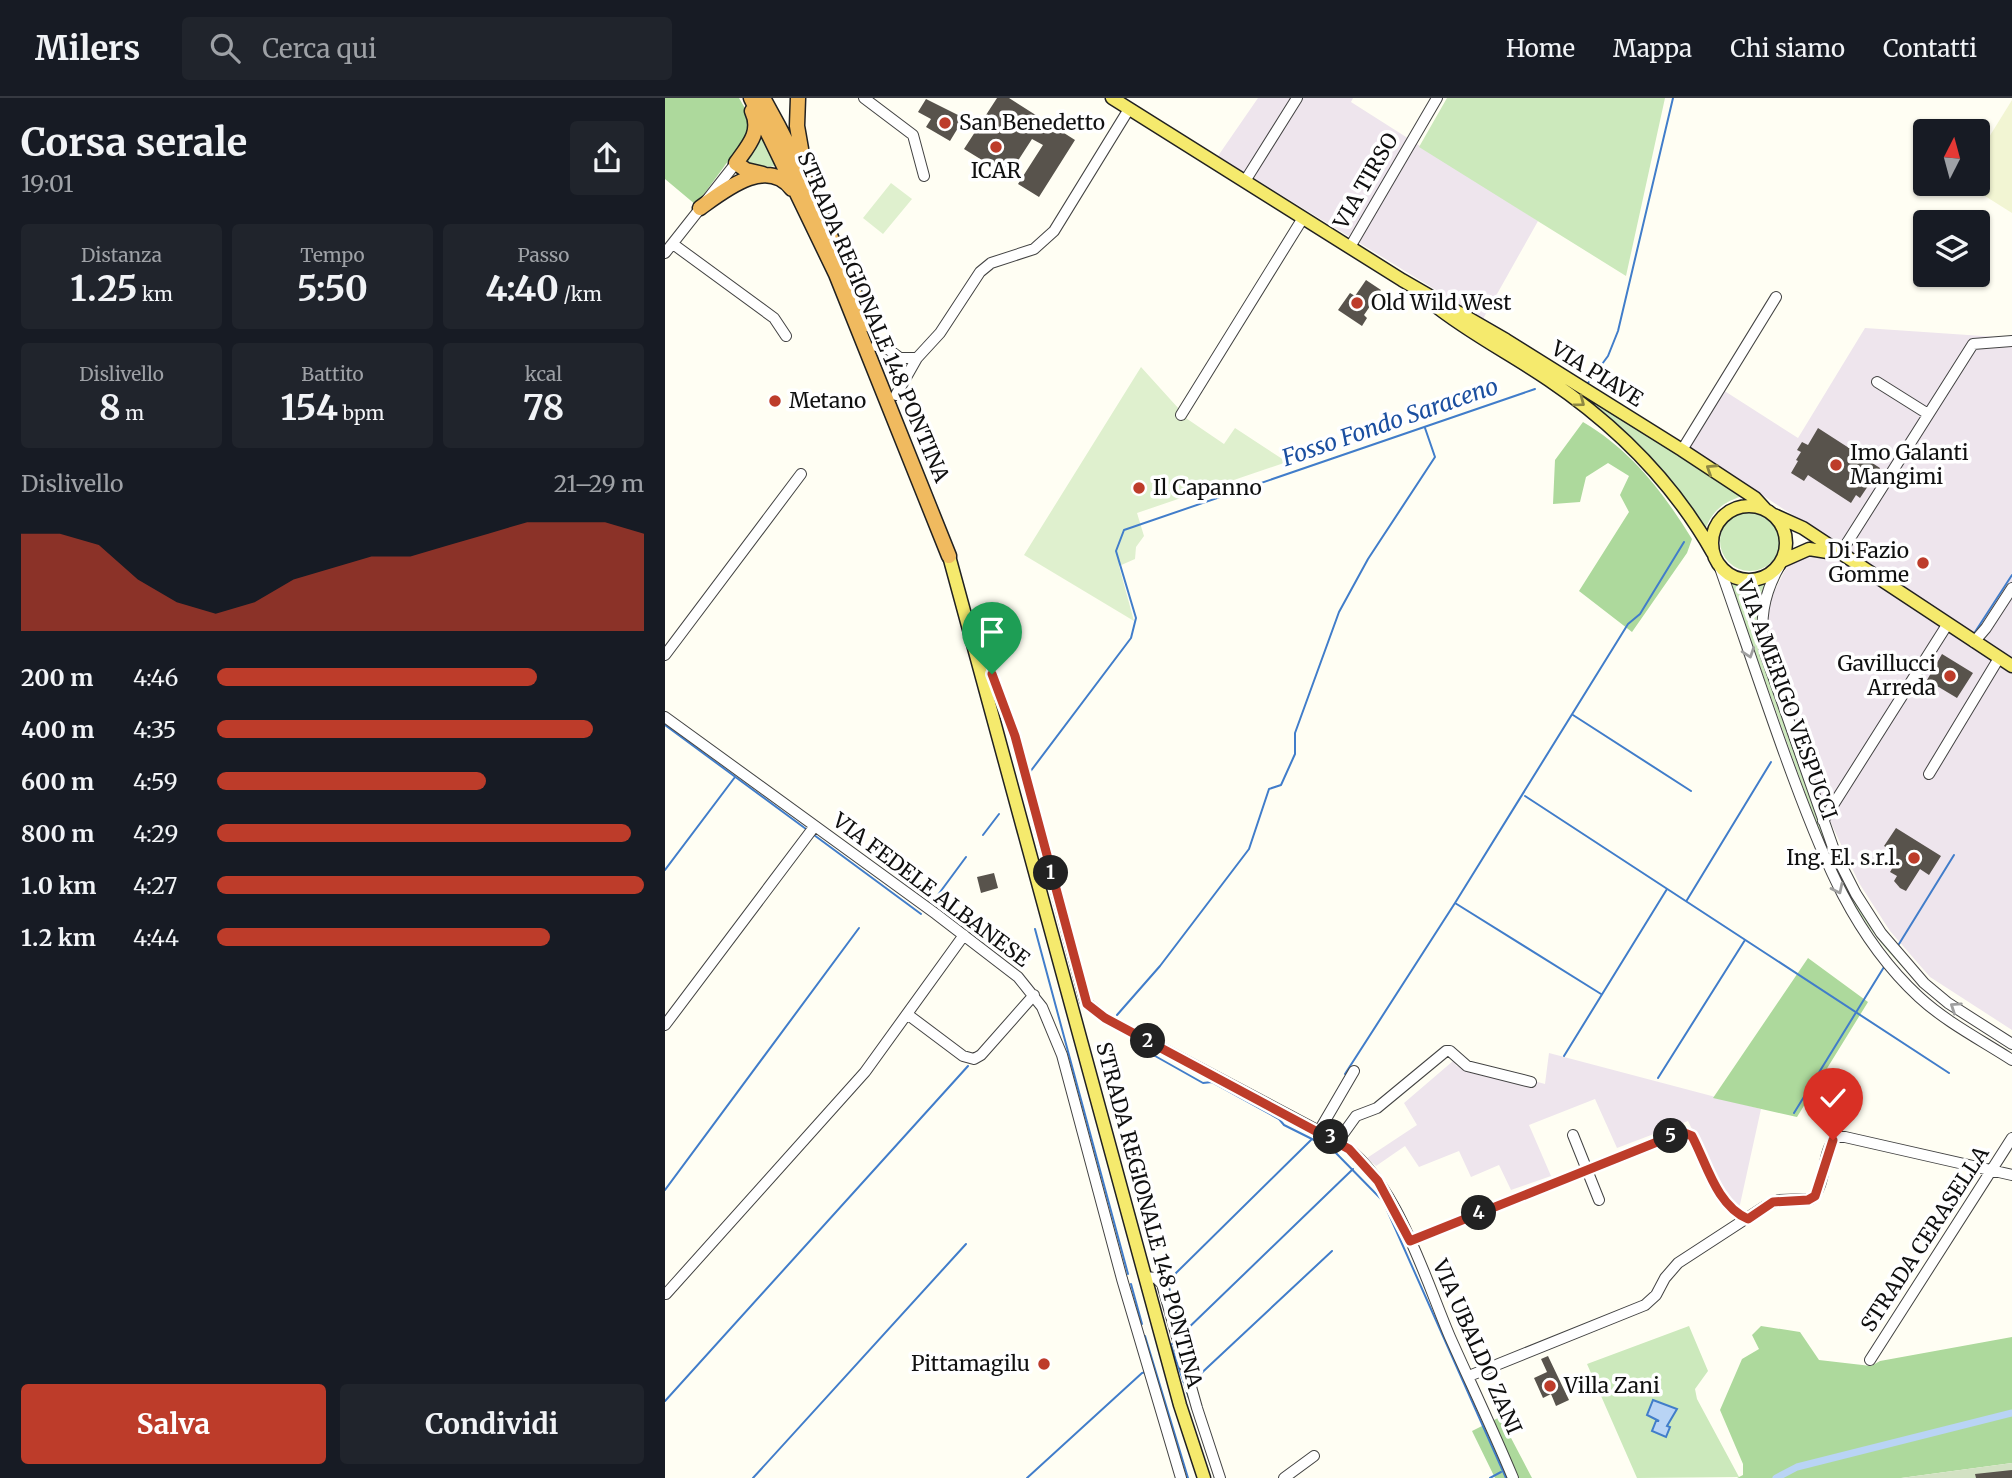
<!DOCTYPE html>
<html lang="it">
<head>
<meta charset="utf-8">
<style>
  body { margin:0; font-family:Merriweather,serif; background:#20242c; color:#f1f3f6; height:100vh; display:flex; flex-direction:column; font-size:26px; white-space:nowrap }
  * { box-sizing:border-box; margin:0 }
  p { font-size:23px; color:#9ea1a6 }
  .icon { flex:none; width:38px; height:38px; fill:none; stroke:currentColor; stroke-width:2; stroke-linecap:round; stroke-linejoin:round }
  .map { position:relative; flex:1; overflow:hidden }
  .details { display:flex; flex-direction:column; background:#171b24; width:665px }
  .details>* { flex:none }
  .needle { width:46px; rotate:6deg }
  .controls { position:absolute; left:1248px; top:21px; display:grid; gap:14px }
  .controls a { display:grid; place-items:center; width:77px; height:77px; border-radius:7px; background:#171b24; box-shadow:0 2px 5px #0004; font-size:35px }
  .pin { position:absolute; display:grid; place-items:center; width:60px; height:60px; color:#fff; margin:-72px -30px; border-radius:50% 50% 50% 0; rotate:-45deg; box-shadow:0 0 7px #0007 }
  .pin .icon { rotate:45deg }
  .km { position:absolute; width:35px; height:35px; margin:-18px; border-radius:50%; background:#222; color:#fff; font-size:19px; line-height:35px; text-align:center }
  .round { display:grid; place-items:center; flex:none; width:74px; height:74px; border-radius:7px; background:#20242c }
  .head { display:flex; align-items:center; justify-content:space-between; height:119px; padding:0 21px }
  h1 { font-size:38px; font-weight:700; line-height:52px }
  .metrics { display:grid; grid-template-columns:repeat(3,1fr); gap:10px; height:119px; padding:7px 21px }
  .metrics div { display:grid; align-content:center; border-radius:7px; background:#20242c; text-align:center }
  .metrics b { font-size:35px; font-weight:700 }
  .metrics small { font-size:19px; font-weight:400 }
  .metrics p { font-size:19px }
  .chart { height:196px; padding:14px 21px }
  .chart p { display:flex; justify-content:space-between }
  .chart svg { width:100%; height:126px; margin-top:7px; fill:#bd3c2a; opacity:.7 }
  .action { display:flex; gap:14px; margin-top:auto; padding:14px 21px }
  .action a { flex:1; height:80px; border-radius:7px; background:#bd3c2a; color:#fff; font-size:28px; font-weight:700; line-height:80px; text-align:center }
  .action a+a { background:#20242c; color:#f1f3f6 }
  ul { padding:0 21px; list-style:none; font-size:23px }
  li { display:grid; grid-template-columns:112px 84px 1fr; align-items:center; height:52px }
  li i { height:18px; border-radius:9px; background:#bd3c2a }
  header { display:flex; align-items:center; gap:42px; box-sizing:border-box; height:98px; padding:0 35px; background:#171b24; border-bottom:2px solid #363941 }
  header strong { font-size:33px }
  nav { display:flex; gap:38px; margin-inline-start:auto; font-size:24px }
  .search { width:490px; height:63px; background:#20242c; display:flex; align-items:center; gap:18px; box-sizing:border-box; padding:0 24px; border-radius:7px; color:#9ea1a6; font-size:26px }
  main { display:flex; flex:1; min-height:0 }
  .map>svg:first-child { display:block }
</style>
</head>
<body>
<header>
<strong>Milers</strong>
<div class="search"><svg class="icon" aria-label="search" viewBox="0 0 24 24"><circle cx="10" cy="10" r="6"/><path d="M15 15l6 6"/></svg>Cerca qui</div>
<nav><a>Home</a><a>Mappa</a><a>Chi siamo</a><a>Contatti</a></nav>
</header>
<main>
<section class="details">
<div class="head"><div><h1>Corsa serale</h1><p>19:01</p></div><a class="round"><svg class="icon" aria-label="share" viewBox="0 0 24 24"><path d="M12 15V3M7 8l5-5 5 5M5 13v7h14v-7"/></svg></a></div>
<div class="metrics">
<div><p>Distanza</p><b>1.25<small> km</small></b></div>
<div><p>Tempo</p><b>5:50</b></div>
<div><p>Passo</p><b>4:40<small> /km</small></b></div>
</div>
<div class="metrics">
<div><p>Dislivello</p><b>8<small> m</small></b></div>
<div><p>Battito</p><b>154<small> bpm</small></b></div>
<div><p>kcal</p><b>78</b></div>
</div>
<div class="chart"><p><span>Dislivello</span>21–29 m</p>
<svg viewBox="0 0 160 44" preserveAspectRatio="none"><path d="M0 44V10L10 10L20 14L30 26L40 34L50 38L60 34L70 26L80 22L90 18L100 18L110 14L120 10L130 6L140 6L150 6L160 10V44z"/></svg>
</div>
<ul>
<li><b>200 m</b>4:46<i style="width:75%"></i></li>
<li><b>400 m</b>4:35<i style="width:88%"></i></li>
<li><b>600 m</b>4:59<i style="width:63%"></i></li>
<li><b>800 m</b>4:29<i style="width:97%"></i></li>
<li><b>1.0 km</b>4:27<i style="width:100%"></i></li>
<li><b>1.2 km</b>4:44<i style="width:78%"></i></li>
</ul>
<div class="action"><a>Salva</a><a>Condividi</a></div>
</section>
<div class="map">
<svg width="1347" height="1380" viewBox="0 0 1347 1380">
  <rect width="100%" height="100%" fill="#fffef3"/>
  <!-- industrial -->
  <path fill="#eee5ed" d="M593,0H688L686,4L873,123L818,221L553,58Z
    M1200,230L1347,240V932L1265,879L1225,833L1194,785L1159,710L1102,551V530L1104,504L1120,472L1127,464L1172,446L1022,348L1058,292L1133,340Z
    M884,955L1096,1011L1074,1111L1062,1103L1023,1023L952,1050L930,1001L864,1027L886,1078L846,1092L834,1067L806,1079L794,1053L754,1069L740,1048L711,1068L702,1060L752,1027L739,1005L788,963L792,968L867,987L869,983L880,986Z"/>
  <!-- farmland -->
  <path fill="#f2f5d3" d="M1347,2V115L1301,86H1312L1313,57Z"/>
  <!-- green -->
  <path fill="#cce9bc" d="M782,0H1000L961,178L754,49Z
    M97,32L115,68L90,69L80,64Z
    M912,293L1081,397C1060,403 1048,411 1040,432C1005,377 964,332 912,293Z
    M1055 443a30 30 0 1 1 60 0a30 30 0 1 1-60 0Z
    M1065,485L1083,489L1100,486L1091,523L1093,549L1164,748L1249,876L1347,949V952C1304,925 1264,899 1230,861C1175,802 1151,725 1124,650C1105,595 1084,540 1065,485Z
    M1024,1228L1043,1273L1030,1291L1032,1301L1074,1379L972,1380L922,1266Z"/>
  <!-- forest -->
  <path fill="#add99c" d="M0,0H74L84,17L85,33L31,107L0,81Z
    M918,324C966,352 998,394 1027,441L1022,455L967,534L914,493L964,414L955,397L964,378L943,365L921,379L915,404L888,406L890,362Z
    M1143,860L1203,904L1132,1019L1048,1000Z
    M1096,1228L1135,1234L1154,1262L1206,1268L1215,1263L1347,1239V1365L1236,1380H1072L1078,1377V1366L1055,1312L1077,1261L1094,1251L1087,1237Z
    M835,1319L867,1380H830L807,1333Z"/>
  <!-- cemetery -->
  <path fill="#d2e1c3" d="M1347,1365V1380H1236Z"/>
  <!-- pitch -->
  <path fill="#dff0ce" d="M226,85L247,101L218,136L198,120Z
    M476,269L514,311L512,314L559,346L570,330L622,364L472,415L479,438L471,449L470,461L454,468L469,523L359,457Z"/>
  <!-- water -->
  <path fill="#b9d4f5" stroke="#417dca" stroke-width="2" d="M988,1302L1012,1311L1002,1328L1005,1329L1001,1339L987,1333L991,1323H994L982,1317Z"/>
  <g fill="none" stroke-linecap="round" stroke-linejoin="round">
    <!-- stream -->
    <path stroke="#417dca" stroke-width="2" d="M923,285L943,258L953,233L1008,0
      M1310,534L1347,477
      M908,617L1026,693
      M0,627L141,731
      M365,674L466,540L471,520L451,453L459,432L870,291
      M860,698L1284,975
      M149,737L256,816
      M318,737L334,716
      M0,772L70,679
      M1022,802L1106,664
      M267,805L301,759
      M790,805L936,896
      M370,831L463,1176
      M1234,846L1289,757
      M452,917L495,868L584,751L604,691L616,687L630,656V635L674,514L703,461L770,359L760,330
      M483,954L538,985L547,984L614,1021L619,1027L667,1051L718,1103L841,1380
      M899,958L1002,791
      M680,976L790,805L963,526L975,516L1019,444
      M993,980L1080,842
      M1129,1015L1219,869
      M0,1092L194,830
      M466,1186L477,1226
      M516,1236L504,1189L511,1175L646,1042
      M516,1237L688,1071
      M480,1238L523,1380
      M509,1244L506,1247L524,1300
      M529,1282L667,1153
      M0,1303L303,968
      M88,1380L301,1146
      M362,1380L477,1275L481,1274
      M825,1380L836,1374"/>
    <!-- canal -->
    <path stroke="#b9d4f5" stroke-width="7" d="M1111,1380L1132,1369L1347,1315"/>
  </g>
  <!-- building -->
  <path fill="#58534c" d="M332,0H344L410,42L374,99L353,86L378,47L367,41L343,78L299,51Z
    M261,1L299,20L285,43L261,29L266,21L253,14Z
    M701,182L716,192L699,217L702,220L697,228L673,212L685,195L690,198Z
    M1153,330L1215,370L1195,400L1191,397L1186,405L1143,377L1139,383L1126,375L1133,363L1131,362L1136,354L1132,352L1137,344L1143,347Z
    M1277,556L1308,575L1292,600L1262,582Z
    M1231,730L1276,758L1264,777L1255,771L1241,793L1235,790L1229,783L1232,778L1225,774L1228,769L1223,763L1229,754L1219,748Z
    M329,775L333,790L316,795L312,779Z
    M883,1258L904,1302L891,1308L886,1296L878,1300L869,1280L882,1274L876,1261Z
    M1347,1372V1380H1311L1310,1376Z"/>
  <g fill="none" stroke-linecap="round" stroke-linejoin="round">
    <defs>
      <path id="minor" d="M199,0L248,37L259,78
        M580,83L632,0
        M8,146L109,220L121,238
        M685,149L772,0
        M0,155L71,65
        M211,248L223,251L235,260H252
        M229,257L231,272L240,280
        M1212,284L1263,316
        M231,297L252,260L275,235L315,174L326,165L369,151L389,133L464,11
        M516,317L638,120
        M1017,352L1111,199
        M1175,456L1308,246L1347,243
        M1054,467C1079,538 1102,609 1128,679C1158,760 1189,839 1254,899C1281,924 1316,942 1347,962
        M1114,469C1098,497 1094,524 1100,555L1170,755L1191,796L1216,835L1259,885L1283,905L1347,946
        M1309,544L1321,530L1347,490
        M0,557L136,376
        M316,573L327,576L350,638L420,903L440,920L673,1043C730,1078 759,1178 785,1239C806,1286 828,1332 848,1380
        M0,619L271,816L353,879L377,909L397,957L457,1181L516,1380
        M1264,676L1334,560
        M1158,723L1282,527
        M242,916L298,958L309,961L316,957L369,897
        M0,927L149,729
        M654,1033L689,973
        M908,1037L934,1102
        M673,1043L691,1018L712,1010L781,953H785L802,968L866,984
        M745,1143L1017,1034L1027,1038C1042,1066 1051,1107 1083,1121
        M480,1179L491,1180L497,1186L532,1310L555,1380
        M1,1196L200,974L299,837
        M1205,1262L1347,1040
        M804,1278L980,1207L991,1197L1000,1180L1013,1165L1099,1109L1114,1102L1146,1101C1163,1086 1155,1056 1171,1039H1180L1347,1077
        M619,1380L649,1358"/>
      <path id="major" d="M447,0L737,182L841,242L1017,352L1090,400L1100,411
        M768,206C804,235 846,256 884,282C952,328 1008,384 1048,455
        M1047 445a37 37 0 1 1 74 0a37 37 0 1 1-74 0Z
        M1109,417L1138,430L1347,568
        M284,458L515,1307L539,1380
        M1117,463L1144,451L1169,455"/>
      <path id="highway" d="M86,0L171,176L284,458
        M98,0C139,72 171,150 202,226
        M133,0L132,28L139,68
        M87,13C97,34 83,48 71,65L81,72L98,76
        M35,110C60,92 102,58 127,91"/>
    </defs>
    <!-- minor casing -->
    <use href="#minor" stroke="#434343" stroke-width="12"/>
    <!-- major casing -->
    <use href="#major" stroke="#212121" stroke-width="15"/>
    <!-- highway casing -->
    <use href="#highway" stroke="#212121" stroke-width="17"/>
    <!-- minor -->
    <use href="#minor" stroke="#fff" stroke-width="10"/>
    <!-- major -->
    <use href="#major" stroke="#f5ea6d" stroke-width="12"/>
    <!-- highway -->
    <use href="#highway" stroke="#f0ba5f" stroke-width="14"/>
  </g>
  <!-- one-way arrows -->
  <defs><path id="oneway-chevron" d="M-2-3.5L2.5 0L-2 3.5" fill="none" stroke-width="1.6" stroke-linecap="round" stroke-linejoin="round" transform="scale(1.75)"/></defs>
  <g stroke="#8e8843">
    <use href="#oneway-chevron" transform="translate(915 304) rotate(37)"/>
    <use href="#oneway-chevron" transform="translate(1046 371) rotate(-147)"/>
  </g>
  <g stroke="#9f9f9f">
    <use href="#oneway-chevron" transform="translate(1084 555) rotate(71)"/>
    <use href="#oneway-chevron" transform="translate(1173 791) rotate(64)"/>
    <use href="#oneway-chevron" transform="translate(1290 909) rotate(-146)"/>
  </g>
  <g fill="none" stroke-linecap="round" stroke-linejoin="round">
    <defs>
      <path id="route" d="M327,576L350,638L422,906L440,920L684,1051L713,1083L745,1143L1017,1034L1027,1038C1042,1066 1051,1107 1083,1121L1108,1104L1143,1102L1150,1098L1168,1042"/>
    </defs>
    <!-- route casing -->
    <use href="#route" stroke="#fff" stroke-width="14"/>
    <!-- route -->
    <use href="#route" stroke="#bd3c2a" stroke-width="9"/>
  </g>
  <!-- markers -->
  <g fill="#bd3c2a" stroke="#fff" stroke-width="2.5">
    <circle cx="280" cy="25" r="7"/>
    <circle cx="331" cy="49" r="7"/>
    <circle cx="692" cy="205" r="7"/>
    <circle cx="110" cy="303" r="7"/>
    <circle cx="1171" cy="367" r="7"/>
    <circle cx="474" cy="390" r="7"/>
    <circle cx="1258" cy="465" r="7"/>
    <circle cx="1285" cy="578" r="7"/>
    <circle cx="1249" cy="760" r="7"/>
    <circle cx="379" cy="1266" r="7"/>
    <circle cx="885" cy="1288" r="7"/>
  </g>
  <g text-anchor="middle" stroke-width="7" stroke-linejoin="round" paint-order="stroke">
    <!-- poi labels -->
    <g font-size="21" fill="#101010" stroke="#fff" text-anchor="start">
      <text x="294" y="32">San Benedetto</text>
      <text x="331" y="80" text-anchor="middle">ICAR</text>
      <text x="706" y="212">Old Wild West</text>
      <text x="124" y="310">Metano</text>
      <text x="1185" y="362">Imo Galanti<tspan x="1185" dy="24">Mangimi</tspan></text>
      <text x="488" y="397">Il Capanno</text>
      <text x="1244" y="460" text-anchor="end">Di Fazio<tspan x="1244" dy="24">Gomme</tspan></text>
      <text x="1271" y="573" text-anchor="end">Gavillucci<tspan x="1271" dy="24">Arreda</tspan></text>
      <text x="1235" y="767" text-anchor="end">Ing. El. s.r.l.</text>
      <text x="365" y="1273" text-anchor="end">Pittamagilu</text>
      <text x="899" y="1295">Villa Zani</text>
    </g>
    <!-- street labels -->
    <g font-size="21" fill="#101010" stroke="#fff">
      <text transform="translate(701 83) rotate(-60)" y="7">VIA TIRSO</text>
      <text transform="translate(208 219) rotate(67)" y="7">STRADA REGIONALE 148 PONTINA</text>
      <text transform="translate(932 276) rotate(32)" y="7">VIA PIAVE</text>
      <text transform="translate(1122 602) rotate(70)" y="7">VIA AMERIGO VESPUCCI</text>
      <text transform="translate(266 792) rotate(37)" y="7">VIA FEDELE ALBANESE</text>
      <text transform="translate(484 1117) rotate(75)" y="7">STRADA REGIONALE 148 PONTINA</text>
      <text transform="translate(1260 1141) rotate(-57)" y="7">STRADA CERASELLA</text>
      <text transform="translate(812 1249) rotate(66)" y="7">VIA UBALDO ZANI</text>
    </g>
    <!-- water labels -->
    <g font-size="23" font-style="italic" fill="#1b4fa0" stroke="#fff">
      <text transform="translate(725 324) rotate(-19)" y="8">Fosso Fondo Saraceno</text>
    </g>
  </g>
</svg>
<div class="controls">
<a><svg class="needle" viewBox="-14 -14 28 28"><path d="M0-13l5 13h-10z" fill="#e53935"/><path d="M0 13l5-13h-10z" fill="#9ea1a6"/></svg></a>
<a><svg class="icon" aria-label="layers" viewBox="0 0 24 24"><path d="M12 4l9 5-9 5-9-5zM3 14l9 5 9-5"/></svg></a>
</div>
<div class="pin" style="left:327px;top:576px;background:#1e9e55"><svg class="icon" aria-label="arrive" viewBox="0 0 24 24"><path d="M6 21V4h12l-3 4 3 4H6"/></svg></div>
<div class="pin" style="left:1168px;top:1042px;background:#d93025"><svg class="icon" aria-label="check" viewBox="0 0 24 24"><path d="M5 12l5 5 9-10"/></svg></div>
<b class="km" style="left:386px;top:775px">1</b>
<b class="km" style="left:483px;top:943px">2</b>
<b class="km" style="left:666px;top:1039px">3</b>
<b class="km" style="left:814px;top:1115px">4</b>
<b class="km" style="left:1006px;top:1038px">5</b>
</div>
</main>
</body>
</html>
